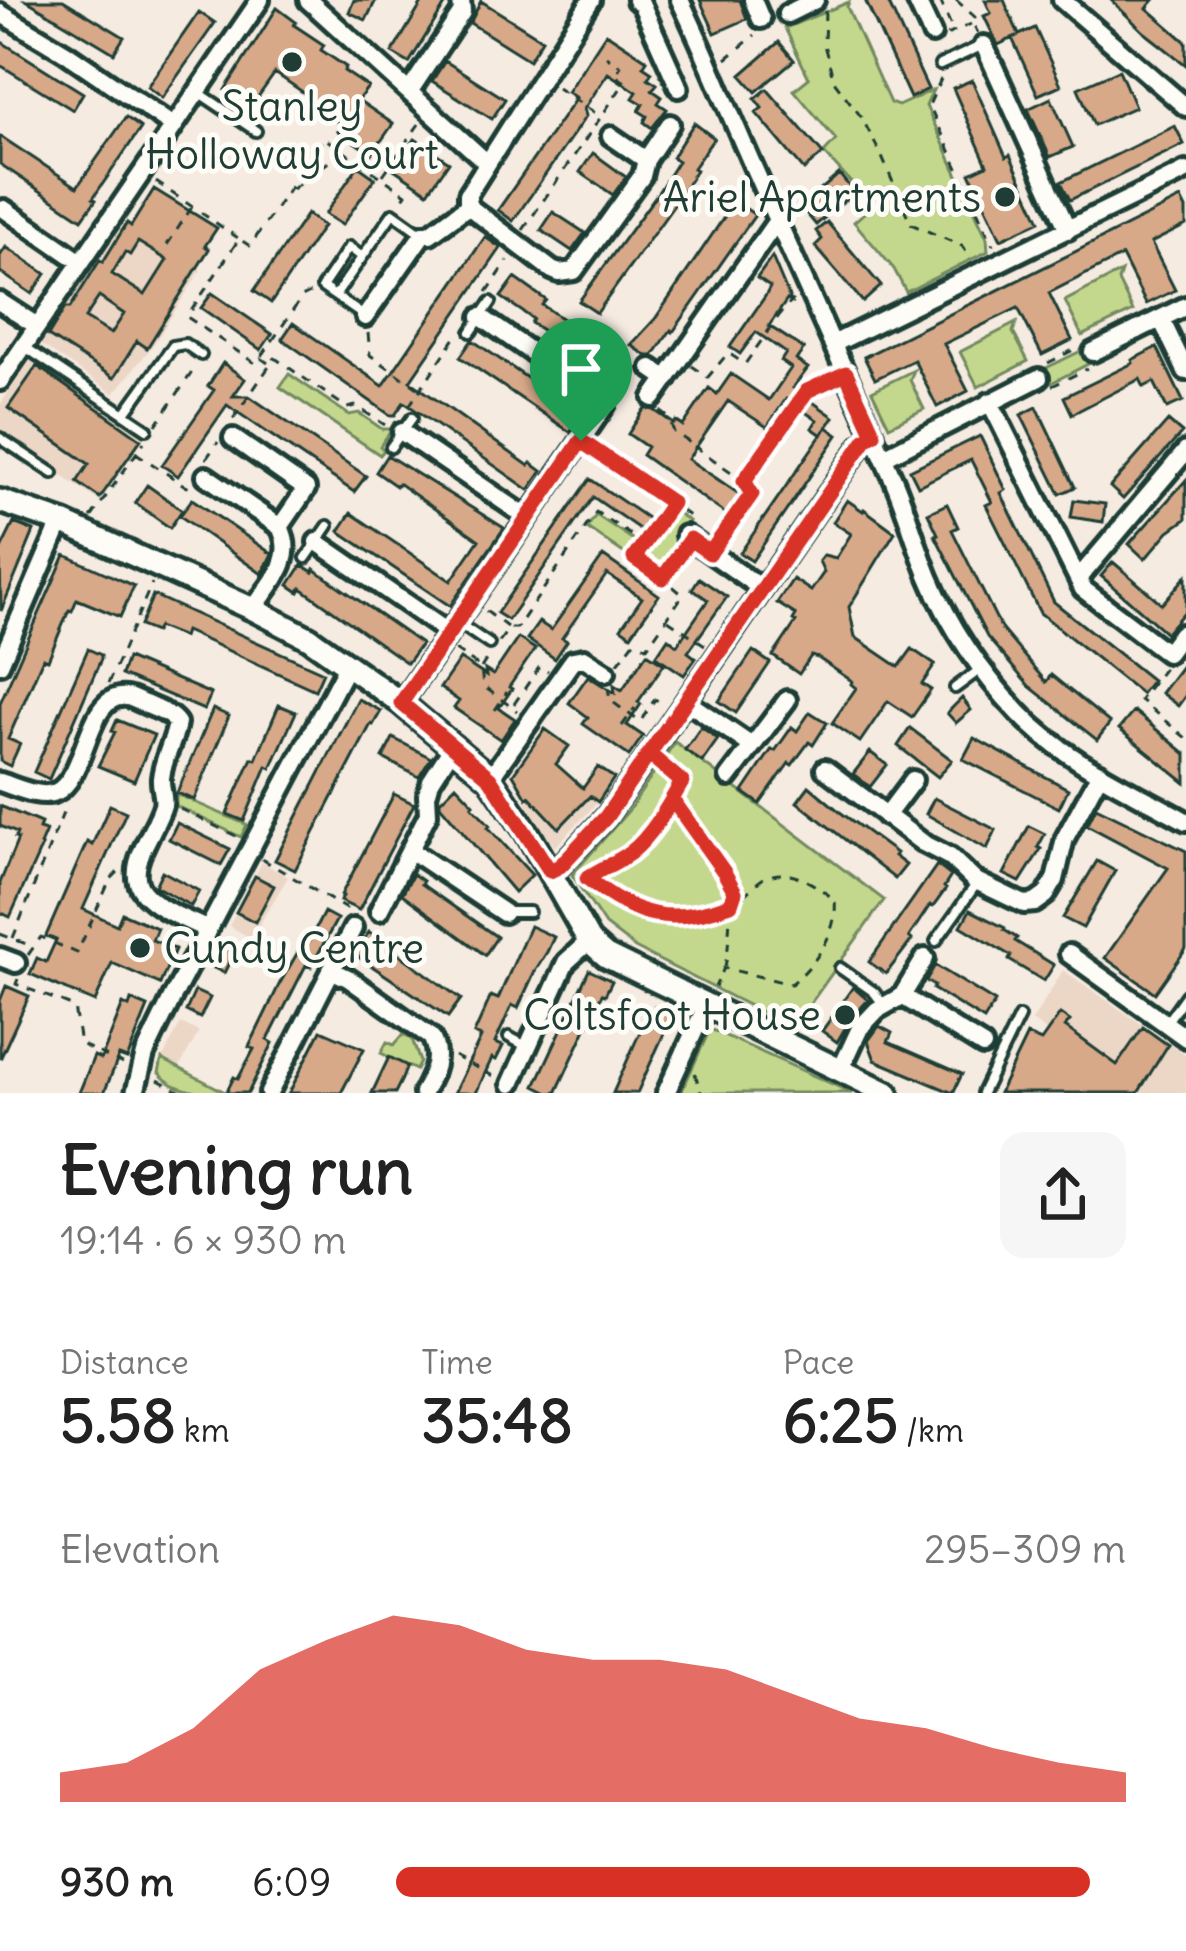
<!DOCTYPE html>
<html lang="en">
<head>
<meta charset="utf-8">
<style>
  body { margin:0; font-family:Delius,sans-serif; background:#f6f6f6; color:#222; height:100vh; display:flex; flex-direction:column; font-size:45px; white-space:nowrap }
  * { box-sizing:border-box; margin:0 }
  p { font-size:39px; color:#767676 }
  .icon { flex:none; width:66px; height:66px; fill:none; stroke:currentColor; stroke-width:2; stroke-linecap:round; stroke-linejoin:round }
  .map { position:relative; height:1093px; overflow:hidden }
  .side { display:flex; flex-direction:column; background:#fff; flex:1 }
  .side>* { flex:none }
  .pin { position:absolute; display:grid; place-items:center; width:102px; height:102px; color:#fff; margin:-123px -51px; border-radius:50% 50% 50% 0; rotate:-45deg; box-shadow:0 0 12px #0007 }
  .pin .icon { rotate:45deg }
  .round { display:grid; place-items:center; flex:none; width:126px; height:126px; border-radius:24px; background:#f6f6f6 }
  .headline { display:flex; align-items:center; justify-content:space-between; height:204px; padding:0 60px }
  h1 { font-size:66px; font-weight:700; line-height:90px }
  .figures { display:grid; grid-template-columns:repeat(3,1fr); gap:18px; height:204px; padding:12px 60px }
  .figures div { display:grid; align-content:center }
  .figures b { font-size:60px; font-weight:700 }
  .figures small { font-size:33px; font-weight:400 }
  .figures p { font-size:33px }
  .chart { height:336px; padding:24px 60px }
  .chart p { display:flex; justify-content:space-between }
  .chart svg { width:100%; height:216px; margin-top:12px; fill:#d93025; opacity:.7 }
  ul { padding:0 60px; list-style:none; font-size:39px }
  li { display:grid; grid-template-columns:192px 144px 1fr; align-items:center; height:90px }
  li i { height:30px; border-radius:15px; background:#d93025 }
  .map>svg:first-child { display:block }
</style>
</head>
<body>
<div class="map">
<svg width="1186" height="1093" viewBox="0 0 1186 1093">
  <rect width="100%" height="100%" fill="#f5ebe1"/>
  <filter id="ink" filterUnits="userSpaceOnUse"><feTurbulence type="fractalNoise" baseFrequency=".00833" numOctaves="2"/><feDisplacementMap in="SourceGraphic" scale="24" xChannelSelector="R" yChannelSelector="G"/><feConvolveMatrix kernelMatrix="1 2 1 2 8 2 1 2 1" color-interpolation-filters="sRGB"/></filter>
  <g filter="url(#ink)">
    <!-- built -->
    <path fill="#ecd7c7" d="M125,222L201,270L153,345L114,394L40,344Z
      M32,358L146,435L99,501L0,433V405Z
      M559,767L598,802L555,847L528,810L526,800Z
      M262,862L288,877L251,938L229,926Z
      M1063,970L1186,1055V1093H1133L1032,1021Z
      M181,1023L199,1032L179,1068L162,1059Z"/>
    <!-- green -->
    <path fill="#c4d88d" stroke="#728a60" stroke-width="3" d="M849,2L847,7L890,103L898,106L933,90L926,106L987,238L988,251L906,292L894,269L854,222L872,206L824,153L836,140L794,90L809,78L785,28Z
      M1121,272L1118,281L1133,311L1082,336L1065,301Z
      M1016,323L1013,332L1028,361L978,387L960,352Z
      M1081,351L1088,364L1047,385L1044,384L1040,371Z
      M914,370L910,380L924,409L889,426L872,391Z
      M289,374L349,415L359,413L382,429H392L380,446L384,450L380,455L280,387Z
      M671,509L689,521L674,541L683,547L663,575L638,557Z
      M596,515L641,545L631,558L587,528Z
      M675,742L884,900L793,1028L635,948L605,925L572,875L628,811Z
      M176,794L247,825L241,837L176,806Z
      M710,1029L852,1093H681Z
      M404,1034L412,1039L420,1062L416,1070L381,1053L387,1042L394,1045Z
      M162,1059L227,1093C201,1093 176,1093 159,1073Z"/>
    <!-- building -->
    <path fill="#d7a989" stroke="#1f3d34" stroke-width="3" fill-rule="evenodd" d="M26,0H63L124,37L114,53Z
      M354,0H376L366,20L349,12Z
      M424,0H448L409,63L392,53Z
      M700,0H740L747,19L715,33Z
      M865,0H887L928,89L910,98Z
      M985,0H1004L1019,35L998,45L984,16L991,13Z
      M1111,0H1154L1147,8L1186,42V65L1144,32Z
      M481,1L542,39L529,60L470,23Z
      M277,8L296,22L294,25L324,45L321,50L346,67L344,71L368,87L358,100L393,124L372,154L338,131L342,125L307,101L310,97L275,73L258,97L263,101L253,116L228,101L233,95L225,90Z
      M199,12L215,23L162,98L147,87Z
      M1035,28L1061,85L1038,95L1012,38Z
      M606,33L647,60L643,66L652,72L648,78L657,84L652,90L662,97L658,103L667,109L652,128L644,122L647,116L639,111L643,104L633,98L637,92L608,73L584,109L586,116L513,221L498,210L576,98L567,92Z
      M0,41L83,93L73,110L0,65Z
      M779,42L794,60L756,92L741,75Z
      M445,61L505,99L492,119L432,81Z
      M1119,70L1135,107L1094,125L1078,88Z
      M972,80L1006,157L1010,155L1040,221L1001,239L970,173L987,165L953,88Z
      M767,89L823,154L804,170L756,113L762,108L755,99Z
      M1051,98L1073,147L1050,157L1028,109Z
      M126,117L141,128L93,198L96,200L82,219L0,164V136L77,187Z
      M694,123L714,138L693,168L696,170L674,205L597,313L579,301L657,194L678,161L672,157Z
      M1175,126L1184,144L1070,200L1061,182Z
      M415,139L449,162L428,192L394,169Z
      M593,153L626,177L613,195L580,172Z
      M358,166L375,178L342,225L325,214Z
      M839,174L854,192L816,225L801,207Z
      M154,189L217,228L205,246L209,249L147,348L137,341L114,378L48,336L65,308H70L100,260L103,262L127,223L131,226ZM138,242L167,260L145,295L112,274L125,252L130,255ZM99,297L124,314L111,334L85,318Z
      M1181,199L1186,209V225L1151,243L1175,290L1146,304L1122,256L1049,293L1072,340L1042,355L1018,308L944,344L968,391L937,407L914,360L875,379L864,357Z
      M735,201L755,215L673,332L671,330L653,356H647L631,345L655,319Z
      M553,212L585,233L572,251L541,230Z
      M307,214L323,226L271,303L254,291Z
      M827,222L881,286L863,302L815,246L822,239L816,231Z
      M485,237L501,248L410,381L529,466L531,463L542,471L529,490L404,402L395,415H390L282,339L293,323L383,386Z
      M6,247L46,274L32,294L0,272V256Z
      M772,257L791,302L787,300L769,326L804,349L796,360L808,368L793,388L834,417L827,427L838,435L752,561L740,553L826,428L822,435L812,428L817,420L786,399L767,427L728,401L688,459L745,498L738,508L734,505L727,515L642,455L647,447L628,434L645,408L654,410L674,424L676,421L683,426L709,388L717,394L731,374L769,400L791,368L781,361L786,353L756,332L740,354L730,347L766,295L770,287L757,278Z
      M515,278L546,300L542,305L570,324L588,337L592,332L625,354L611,375L531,323L533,319L501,297Z
      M212,293L272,334L261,350L201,308Z
      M472,340L569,407L571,404L583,413L570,432L460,357Z
      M1157,347L1183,401L1167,408L1154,382L1144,387L1140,379L1072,414L1064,397L1133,363L1132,360Z
      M223,363L245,379L233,396H249L366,476L354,492L227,405L178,476L162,465L214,390L208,386Z
      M37,366L141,439L100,498L77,482L89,464L8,408Z
      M1037,407L1075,487L1060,494L1021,415Z
      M1168,421L1182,433L1123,499L1110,487Z
      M980,436L1006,490L1001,493L1054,602L1152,680L1141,694L1040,613L986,505L992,502L971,460L918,486L910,470Z
      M387,455L504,528L450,606L339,531L351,513L451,581L479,540L398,483L396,486L376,472Z
      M590,479L653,522L645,533L593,497L508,620L497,613Z
      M1186,480V519L1169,531L1145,559L1129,544Z
      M147,485L182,510L170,528L135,503Z
      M192,499L272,554L262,574L180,516Z
      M847,500L863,511L864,509L895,532L849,607L855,637L899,667L912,649L935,665L922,684L931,690L912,717L888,701L860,742L832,723L856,688L851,684L852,681L818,658L811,656L799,674L773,656L796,622L793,620L796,615L777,603L793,579L811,591L824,572L819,561L824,555L836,558L851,534L833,522Z
      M1074,500L1105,504L1103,522L1071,517Z
      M947,504L958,527L952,530L1002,630L1046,682L1051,675L1110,723L1097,740L1029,686L987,637L935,535L938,534L928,513Z
      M14,523L34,531L1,611L0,551Z
      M65,555L134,586L120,617L77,599L72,611L69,610L48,660L43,658L8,739L20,744L10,766L0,761V703Z
      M603,556L659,595L631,635L621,628L642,598L607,574L562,638L567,641L555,659L527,639L539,622L551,630Z
      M1113,562L1162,604L1186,576V610L1166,633L1101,576Z
      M302,565L313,572L314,569L421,644L407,663L301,588L299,592L289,585Z
      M699,578L727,597L688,652L696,658L684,675L656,656L668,638L677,645L708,600L692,589Z
      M153,595L323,672L315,690L185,631L183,637L158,627L155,632L140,626Z
      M518,638L535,649L509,687L512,689L499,708L515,719L501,740L454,708L459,701L440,688L460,659L486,676L485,670L493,675Z
      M88,649L101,655V659L49,779L34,772Z
      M753,651L770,663L736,713L719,701Z
      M647,653L664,664L638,702L641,704L627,725L643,736L629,756L583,724L588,717L569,703L588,676L615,693L614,685L622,690Z
      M127,658L211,694L204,710L121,675Z
      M1186,660V695L1178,706L1161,693Z
      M962,698L971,710L956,723L947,713Z
      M358,699L381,711L373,725L371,724L295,870L275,860Z
      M279,705L296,712L271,768L267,766L244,821L227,814L252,758L256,759Z
      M213,709L229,716L194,800L177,793Z
      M1134,711L1186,754V783L1119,729Z
      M810,712L827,723L813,745L809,742L792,765L789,763L760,804L743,792L772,749L775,751L792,727L797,731Z
      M117,720L154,735L134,781L98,766L115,732L112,731Z
      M701,727L718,739L702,762L685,750Z
      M910,728L952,760L938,777L898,746Z
      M545,729L569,746L556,764L583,788L598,767L614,778L598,802L590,796L559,828L529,796L527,798L513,774Z
      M393,738L431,758L419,777L383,758Z
      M974,738L1068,789L1059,808L963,759Z
      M870,752L887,765L870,787L853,774Z
      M456,785L474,804L472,806L490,825L488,827L532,875L514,892L440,805V801Z
      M809,786L840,812L896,853L894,856L906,865L895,879L797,802Z
      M394,794L414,804L359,910L340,901L343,896L341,895Z
      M934,798L996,830L987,849L926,814Z
      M110,805L126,812L83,909L117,925L122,913L157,928L152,940L175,949L160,984L112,963L95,1002L30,974L37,958L46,962L56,940L46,936L87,842L92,845Z
      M0,806L41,823L39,829L46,831L40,845L42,846L10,917L0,912V883L18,839L15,838L17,833L0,826Z
      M1096,807L1186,851V949L1155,993L1105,958L1168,868L1087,825Z
      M177,823L230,849L221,865L169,839Z
      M1029,826L1045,834L1038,847L1041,849L1020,882L1004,874Z
      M1097,861L1115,871L1083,928L1063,918Z
      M937,865L951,876L944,887L946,889L933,907L930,905L909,937L912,940L886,974L869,962Z
      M162,871L199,891L191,906L155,886Z
      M413,874L423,881L421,884L497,937L485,955L402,894Z
      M255,876L274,886L255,922L236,912Z
      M970,910L1005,928L1004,930L1017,938L1015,941L1054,965L1044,981L1009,960L1011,956L961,926Z
      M324,912L337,919L311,967L306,965L268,1040L273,1043L248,1093H226L234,1077L238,1079L254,1049L249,1047L280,983L302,945L306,947Z
      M530,926L554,937L547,952L535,971L518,1008L512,1005L495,1043L503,1046L496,1060L492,1058L476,1093H454L481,1037L474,1034L491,996L498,999Z
      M369,932L461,999L448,1017L354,954Z
      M218,945L234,953L224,973L208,965Z
      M935,965L995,1002L984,1020L933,989L934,986L926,981Z
      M589,970L612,981L605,995L602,994L556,1093H549L535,1086Z
      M6,986L29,996L0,1059V1001Z
      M853,987L868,1000L850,1020L837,1042L822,1031Z
      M195,991L210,998L200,1018L186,1011Z
      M131,1000L148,1007L127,1059L119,1056L104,1093H79L94,1056L101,1059L123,1004L129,1007Z
      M655,1006L678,1017L672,1030L667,1027L637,1093H613L646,1018L649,1019Z
      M1060,1014L1070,1021L1065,1027L1117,1065L1143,1027L1168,1045L1138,1093H999L1027,1035L1041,1041Z
      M879,1026L892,1033L888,1042L962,1074L953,1093L875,1060L868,1041Z
      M321,1030L364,1049L341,1093H289Z
      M389,1057L407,1066L402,1079L395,1093H372Z"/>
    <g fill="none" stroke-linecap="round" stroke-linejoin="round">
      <defs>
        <path id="lane" d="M940,65L983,45
          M198,92L256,131
          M335,296L322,287L349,247L362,257
          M364,316L335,296L393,213L421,233
          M471,332L491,302
          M25,347L147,429
          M608,402L625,380
          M125,413L173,346L185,344L201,355
          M0,438L53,473
          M391,447L412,418
          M710,552L730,524
          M306,558L328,526
          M458,623L489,644
          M955,688L982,668
          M506,912H529
          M936,941L977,883
          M840,968L874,992L883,1004
          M1166,1023L1186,995
          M509,1037L528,1047
          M982,1093L1019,1017"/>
        <path id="street" d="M308,0L487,163
          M636,0L641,3L679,88
          M680,0C704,49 724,100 746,150C793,258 843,366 891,474C906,507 915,543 929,577C949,626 982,674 1019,713C1062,759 1131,790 1186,821
          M753,0L761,19
          M916,0L932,34
          M1062,0L1186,107
          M0,13L66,53L173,126
          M787,14L815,0
          M984,45L1068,230
          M409,92L462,12L461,0
          M611,136L646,160
          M468,206L552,270L559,273L574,271L642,176L646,160L670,124
          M4,209L81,262
          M0,302L37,326
          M365,317L423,234H430L468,206V194L591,0
          M1161,319L1186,371
          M833,344L1186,171
          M1093,352L1186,306
          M651,368L667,379
          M0,381L260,0
          M653,398L778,219
          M990,402L1083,589L1167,653L1181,634
          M402,432L528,518
          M233,438L306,489L280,527
          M884,457L1039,378
          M206,476L280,527C297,559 271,583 253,609
          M685,535L762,589
          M317,542L449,633
          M1078,579L1186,451
          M0,664L61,522
          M686,701L752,746
          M401,703L606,404L481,317
          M825,769L923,843L950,857L974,880L1024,904L1035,903L1046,895L1055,880L1065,838L1100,773
          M729,777L787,700
          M490,778L573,660L584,658L606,672
          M0,782C16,787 40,799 56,792C88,777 86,691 127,697C133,698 139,702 145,704C157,710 169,712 177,723C174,742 163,758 161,778C160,787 165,796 163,805C156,831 123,867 143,892C158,910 188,920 208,930
          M886,816L913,780
          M410,850L504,913
          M550,871L560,866L606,817L863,443L874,434
          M379,911L428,814L427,795L431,781L454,745
          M1069,954L1186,1038
          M0,957L16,963
          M331,970L348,978L431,1037C442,1057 433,1074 423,1093
          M902,996L983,1046
          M840,1071L860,1028L877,1010L902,996L925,958
          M511,1084L566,962L589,941
          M135,1093L145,1054L173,996L348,664
          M269,1093L353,928
          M666,1093L706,1006"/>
        <path id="secondary" d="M0,501L61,522L253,609L309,638L401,703L490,778L527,832L589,941L606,956L887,1093"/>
      </defs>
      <!-- lane casing -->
      <use href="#lane" stroke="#1f3d34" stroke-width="16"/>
      <!-- street casing -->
      <use href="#street" stroke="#1f3d34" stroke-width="26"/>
      <!-- secondary casing -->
      <use href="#secondary" stroke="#1f3d34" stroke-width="30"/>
      <!-- path -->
      <path stroke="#1f3d34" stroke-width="3" stroke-dasharray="9 9" stroke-linecap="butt" d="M940,0L953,31
        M956,0L975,17L973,24L978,33
        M825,11L824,45L834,81L862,118L882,157L911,224L962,246L969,256
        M947,35L971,24
        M726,59L755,35
        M941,79L929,105L993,245
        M557,88L600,116
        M383,175L419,124
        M156,182L238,238
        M292,189L342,152
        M523,230L625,82L615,75L621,66L606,56
        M167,245L192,207
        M487,292L508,261
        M368,333L370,355L418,388
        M262,356L302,297L310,293
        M268,363L261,358L256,364L187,317L239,239L250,246L324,138L406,194L400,202
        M1048,363L1077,348
        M692,366L708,377L728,353L745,364L781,313L793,300
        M1052,386L1087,369
        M409,406L457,335
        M660,411L669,418L674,432L690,443
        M233,419L275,358L347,408L356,406L385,425
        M156,425L195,368
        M694,446L744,481L753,493L738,513
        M592,449L692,518
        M136,453L187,487L191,482
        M206,459L218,442
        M744,481L807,391L828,381
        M91,518L144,442
        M643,546L634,558L663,578
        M486,611L507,627
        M668,620L705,645
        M499,642L509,628H517L596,512L644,544L672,503
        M455,650L481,668L483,686L517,711
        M618,663L633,643L639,642L647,647L683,595L663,578L682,550
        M481,668L490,654
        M1164,668L1140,700L1186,738
        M108,684L152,583
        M608,687L610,700L640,722L655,699L662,704
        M514,704L540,666L548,671
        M672,799L725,872L735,892C727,915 731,942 725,966
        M180,809L236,836
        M262,859L351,912
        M589,877C602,868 618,861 631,852C653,835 669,805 682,781L661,764
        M579,883L587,878C633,915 681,932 736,901C747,895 755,882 766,877C792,867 816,885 835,900C838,932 816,964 791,984L724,968L715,987
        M0,934L32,946
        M13,938L65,808
        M28,955L41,937L77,953L110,880L118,872
        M18,979L16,984L74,1007L80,1044L123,1064
        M454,1056L493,1076
        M695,1073L701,1093
        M158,1080L183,1093"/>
      <!-- lane -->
      <use href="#lane" stroke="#fdfcf7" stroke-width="8"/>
      <!-- street -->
      <use href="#street" stroke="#fdfcf7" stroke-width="16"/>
      <!-- secondary -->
      <use href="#secondary" stroke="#fdfcf7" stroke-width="21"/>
      <!-- path-bridge -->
      <path stroke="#1f3d34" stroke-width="3" stroke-dasharray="9 9" stroke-linecap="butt" d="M495,710L507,692
        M622,726L635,708"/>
    </g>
  </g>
  <g fill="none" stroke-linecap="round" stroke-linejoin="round" filter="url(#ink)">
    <defs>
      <path id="route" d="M581,441L401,703L490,778L550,871L560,866L606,817L649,754L682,782L672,799L724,872L735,892L731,904C671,926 636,918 587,878C601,869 617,862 630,853C652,836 669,805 682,782L649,754L866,439L874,434L846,373L807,391L744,481L752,494L710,553L690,539L663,578L634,558L672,503L581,441"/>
    </defs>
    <!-- route casing -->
    <use href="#route" stroke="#fff" stroke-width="24"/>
    <!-- route -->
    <use href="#route" stroke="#d93025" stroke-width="15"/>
  </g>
  <!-- markers -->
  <g fill="#1f3d34" stroke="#fdfcf7" stroke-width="4.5">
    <circle cx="292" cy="62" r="12"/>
    <circle cx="1005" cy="197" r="12"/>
    <circle cx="140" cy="948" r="12"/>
    <circle cx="845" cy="1015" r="12"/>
  </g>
  <g text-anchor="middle" stroke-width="10" stroke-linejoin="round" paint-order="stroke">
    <!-- poi labels -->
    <g font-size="42" fill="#1f3d34" stroke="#fdfcf7" text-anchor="end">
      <text x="292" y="121" text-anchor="middle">Stanley<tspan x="292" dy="48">Holloway Court</tspan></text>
      <text x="981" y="212">Ariel Apartments</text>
      <text x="164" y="963" text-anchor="start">Cundy Centre</text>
      <text x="821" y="1030">Coltsfoot House</text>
    </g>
  </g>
</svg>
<div class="pin" style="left:581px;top:441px;background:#1e9e55"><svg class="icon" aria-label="arrive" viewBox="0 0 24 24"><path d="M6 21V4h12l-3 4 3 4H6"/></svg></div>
</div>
<section class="side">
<div class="headline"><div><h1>Evening run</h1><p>19:14 · 6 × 930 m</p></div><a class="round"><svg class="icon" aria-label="share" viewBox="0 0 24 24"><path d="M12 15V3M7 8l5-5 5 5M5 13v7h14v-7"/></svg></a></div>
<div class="figures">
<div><p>Distance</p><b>5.58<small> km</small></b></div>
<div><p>Time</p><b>35:48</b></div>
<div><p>Pace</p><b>6:25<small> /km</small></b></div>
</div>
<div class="chart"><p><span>Elevation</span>295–309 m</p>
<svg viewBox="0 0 160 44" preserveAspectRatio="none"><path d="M0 44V38L10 36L20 29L30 17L40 11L50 6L60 8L70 13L80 15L90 15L100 17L110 22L120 27L130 29L140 33L150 36L160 38V44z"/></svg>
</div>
<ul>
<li><b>930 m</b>6:09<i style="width:95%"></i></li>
</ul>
</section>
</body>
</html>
